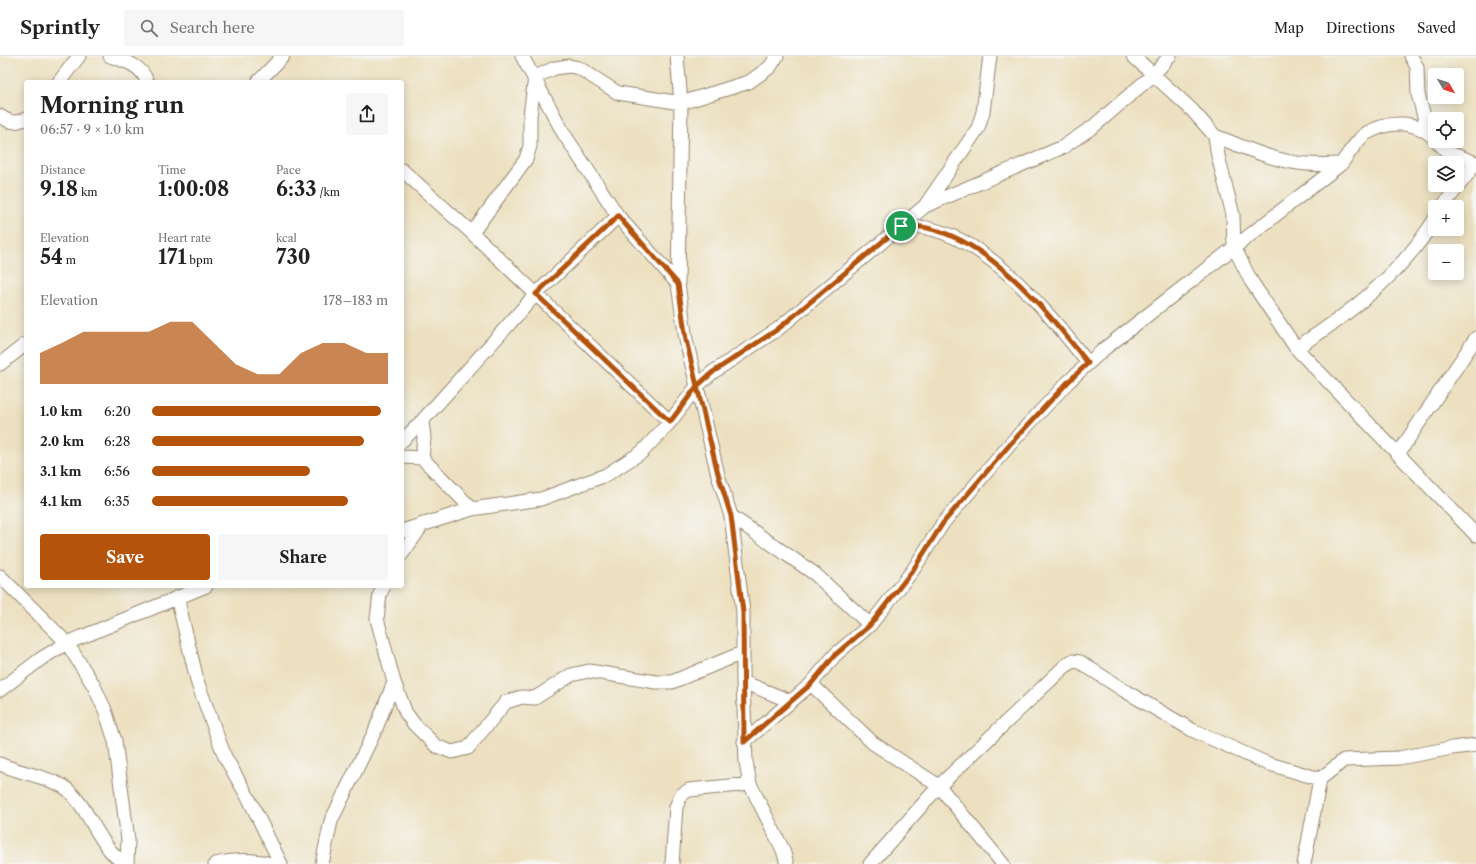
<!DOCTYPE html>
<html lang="en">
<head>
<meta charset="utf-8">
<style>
  body { margin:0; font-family:"Libre Caslon Text",serif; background:#f6f6f6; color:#222; height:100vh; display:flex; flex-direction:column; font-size:15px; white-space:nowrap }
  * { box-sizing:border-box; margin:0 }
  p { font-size:13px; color:#767676 }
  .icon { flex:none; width:22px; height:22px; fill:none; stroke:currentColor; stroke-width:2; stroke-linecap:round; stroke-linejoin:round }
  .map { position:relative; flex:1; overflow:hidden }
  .sheet { position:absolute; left:24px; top:24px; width:380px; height:508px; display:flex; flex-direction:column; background:#fff; border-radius:4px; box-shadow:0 2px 10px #0003 }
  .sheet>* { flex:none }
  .needle { width:26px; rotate:129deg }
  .controls { position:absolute; left:1428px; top:12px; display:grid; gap:8px }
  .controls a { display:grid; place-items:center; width:36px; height:36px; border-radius:4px; background:#fff; box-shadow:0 2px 10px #0003; font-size:20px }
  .pin { position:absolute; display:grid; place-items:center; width:34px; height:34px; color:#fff; margin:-17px; border:2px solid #fff; border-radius:50%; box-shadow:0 1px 4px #0007 }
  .round { display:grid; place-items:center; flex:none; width:42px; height:42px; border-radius:4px; background:#f6f6f6 }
  .head { display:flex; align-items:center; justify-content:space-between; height:68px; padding:0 16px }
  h1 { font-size:22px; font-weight:700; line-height:30px }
  .figures { display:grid; grid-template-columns:repeat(3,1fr); gap:6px; height:68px; padding:4px 16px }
  .figures div { display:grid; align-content:center }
  .figures b { font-size:20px; font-weight:700 }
  .figures small { font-size:11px; font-weight:400 }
  .figures p { font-size:11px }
  .chart { height:112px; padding:8px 16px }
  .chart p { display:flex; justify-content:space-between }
  .chart svg { width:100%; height:72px; margin-top:4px; fill:#b45309; opacity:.7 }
  .primary-button { display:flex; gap:8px; margin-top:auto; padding:8px 16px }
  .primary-button a { flex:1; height:46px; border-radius:4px; background:#b45309; color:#fff; font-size:16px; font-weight:700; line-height:46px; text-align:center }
  .primary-button a+a { background:#f6f6f6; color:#222 }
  ul { padding:0 16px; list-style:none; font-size:13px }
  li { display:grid; grid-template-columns:64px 48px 1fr; align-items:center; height:30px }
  li i { height:10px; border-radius:5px; background:#b45309 }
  header { display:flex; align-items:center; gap:24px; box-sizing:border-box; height:56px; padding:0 20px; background:#fff; border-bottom:1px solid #e0e0e0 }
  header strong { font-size:19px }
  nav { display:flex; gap:22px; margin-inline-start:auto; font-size:14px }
  .search { width:280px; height:36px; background:#f6f6f6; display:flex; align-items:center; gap:10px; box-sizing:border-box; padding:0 14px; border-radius:4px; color:#767676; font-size:15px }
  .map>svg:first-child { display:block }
</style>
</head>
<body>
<header>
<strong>Sprintly</strong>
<div class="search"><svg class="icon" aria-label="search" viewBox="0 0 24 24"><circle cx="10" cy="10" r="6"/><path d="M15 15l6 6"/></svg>Search here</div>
<nav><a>Map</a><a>Directions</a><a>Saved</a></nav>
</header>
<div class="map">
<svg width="1476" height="808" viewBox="0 0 1476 808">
  <rect width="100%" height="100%" fill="#f6f6f2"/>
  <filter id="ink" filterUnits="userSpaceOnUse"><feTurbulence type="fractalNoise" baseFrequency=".025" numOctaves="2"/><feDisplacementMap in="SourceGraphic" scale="8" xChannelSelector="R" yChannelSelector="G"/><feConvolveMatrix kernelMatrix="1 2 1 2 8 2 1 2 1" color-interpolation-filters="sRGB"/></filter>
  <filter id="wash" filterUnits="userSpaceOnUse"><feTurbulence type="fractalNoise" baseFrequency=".012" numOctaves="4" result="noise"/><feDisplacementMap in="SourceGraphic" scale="16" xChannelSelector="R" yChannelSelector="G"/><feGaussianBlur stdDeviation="0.9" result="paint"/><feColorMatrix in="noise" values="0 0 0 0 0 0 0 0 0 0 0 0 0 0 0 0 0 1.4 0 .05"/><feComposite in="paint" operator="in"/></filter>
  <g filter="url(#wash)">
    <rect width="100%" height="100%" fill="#ece0c0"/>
  </g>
  <g filter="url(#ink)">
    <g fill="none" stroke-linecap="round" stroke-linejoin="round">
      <defs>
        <path id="street" d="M110,0C125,5 142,9 147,26
          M522,0L564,78L618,160L678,228
          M677,0L681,47L678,228L686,284L718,419L731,460L743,556V626L746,706L750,728L783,794L787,808
          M1133,0L1191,53L1215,80L1218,100L1233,159L1234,191L1251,225L1296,292L1476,479
          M1411,0L1417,11L1418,38L1428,75
          M59,26L79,0
          M258,26L283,0
          M0,60C10,67 15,67 26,63
          M1215,80C1244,91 1275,106 1307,108C1318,109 1330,108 1341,108
          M1437,85L1447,96L1476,107
          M402,114L472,177L670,366
          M925,150L978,72L983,56L990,0
          M1442,151L1476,107
          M901,170C977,166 1045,253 1088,307
          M472,177L526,103L530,90V60L535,21L555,12L569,10L579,12L618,37L681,47L749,26L770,11L777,0
          M1296,292C1350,258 1401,218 1435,163
          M0,308L26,288
          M402,385L422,365
          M1398,398L1476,282
          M402,401L422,402
          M472,453L422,402L424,382L422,365L536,238L618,160
          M731,460L815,518L870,569
          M402,475L472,453L541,443L606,419L642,396L670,366L697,330L713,316L778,273L925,150L1063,91L1094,70L1154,18L1170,0
          M402,498L423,468
          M0,520L67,587L94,630L105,654L115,685L128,784L127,808
          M384,530L380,538L377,563L394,626L406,657L414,668L436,690L452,696L468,692L506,646L522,641L535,642L571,619L589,615L656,626H672L742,597
          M177,541L198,628L225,701L249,743L281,808
          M743,626L790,645
          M811,628L873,687L939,730L1003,808
          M0,634L42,602L67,587L206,530
          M744,686L811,628L835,599L870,569L913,514L943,467L1012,386L1068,326L1104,293L1341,108C1347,100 1359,81 1367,77C1390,64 1417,64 1435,83
          M0,708C19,717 47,720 64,731C83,744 94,775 109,793C113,799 119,803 124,808
          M215,808C235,803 252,803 272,808
          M322,808L331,765L375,675L394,626
          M672,808L676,751L681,739L689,734L750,728
          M870,808L939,730L1063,612L1072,605L1080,606L1125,635L1192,674L1266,707L1320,723L1344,704L1399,702L1452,692L1476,689
          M1304,808L1320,723"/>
      </defs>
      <!-- street casing -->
      <use href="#street" stroke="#94856f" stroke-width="15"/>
      <!-- street -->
      <use href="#street" stroke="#fff" stroke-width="13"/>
    </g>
  </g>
  <g fill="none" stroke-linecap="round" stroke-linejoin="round" filter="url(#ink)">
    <defs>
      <path id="route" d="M901,170L778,273L713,316L697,330L670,366L536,238L618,160L678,228L686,284L718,418L731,460L743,556L744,686L811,628L835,599L870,569L913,514L943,467L1012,386L1068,326L1088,307C1045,253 977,166 901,170"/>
    </defs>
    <!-- route casing -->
    <use href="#route" stroke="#fff" stroke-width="8"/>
    <!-- route -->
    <use href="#route" stroke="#b45309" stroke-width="5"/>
  </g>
</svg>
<div class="controls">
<a><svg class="needle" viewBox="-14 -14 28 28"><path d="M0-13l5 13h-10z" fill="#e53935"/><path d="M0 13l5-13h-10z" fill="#767676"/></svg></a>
<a><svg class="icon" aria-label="locate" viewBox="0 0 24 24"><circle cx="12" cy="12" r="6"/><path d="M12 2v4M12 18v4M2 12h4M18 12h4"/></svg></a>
<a><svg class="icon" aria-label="layers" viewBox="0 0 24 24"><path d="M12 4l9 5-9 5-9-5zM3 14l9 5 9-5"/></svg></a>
<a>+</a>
<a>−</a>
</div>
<div class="pin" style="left:901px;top:170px;background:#1e9e55"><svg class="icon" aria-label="arrive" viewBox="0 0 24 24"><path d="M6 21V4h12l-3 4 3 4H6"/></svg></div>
<section class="sheet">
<div class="head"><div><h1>Morning run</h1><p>06:57 · 9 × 1.0 km</p></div><a class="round"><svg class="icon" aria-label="share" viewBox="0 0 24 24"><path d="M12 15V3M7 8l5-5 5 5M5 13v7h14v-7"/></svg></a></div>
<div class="figures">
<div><p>Distance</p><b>9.18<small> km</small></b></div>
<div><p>Time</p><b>1:00:08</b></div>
<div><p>Pace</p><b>6:33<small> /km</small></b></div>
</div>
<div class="figures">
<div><p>Elevation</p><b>54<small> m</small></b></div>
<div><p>Heart rate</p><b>171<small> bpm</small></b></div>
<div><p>kcal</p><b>730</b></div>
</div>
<div class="chart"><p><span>Elevation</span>178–183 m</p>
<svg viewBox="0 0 160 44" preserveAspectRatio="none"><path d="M0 44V25L10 19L20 12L30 12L40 12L50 12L60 6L70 6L80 19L90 32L100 38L110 38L120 25L130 19L140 19L150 25L160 25V44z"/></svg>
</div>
<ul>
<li><b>1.0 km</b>6:20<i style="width:97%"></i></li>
<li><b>2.0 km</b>6:28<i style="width:90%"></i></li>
<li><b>3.1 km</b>6:56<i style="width:67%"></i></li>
<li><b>4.1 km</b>6:35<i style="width:83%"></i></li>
</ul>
<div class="primary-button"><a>Save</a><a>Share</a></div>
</section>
</div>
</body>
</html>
